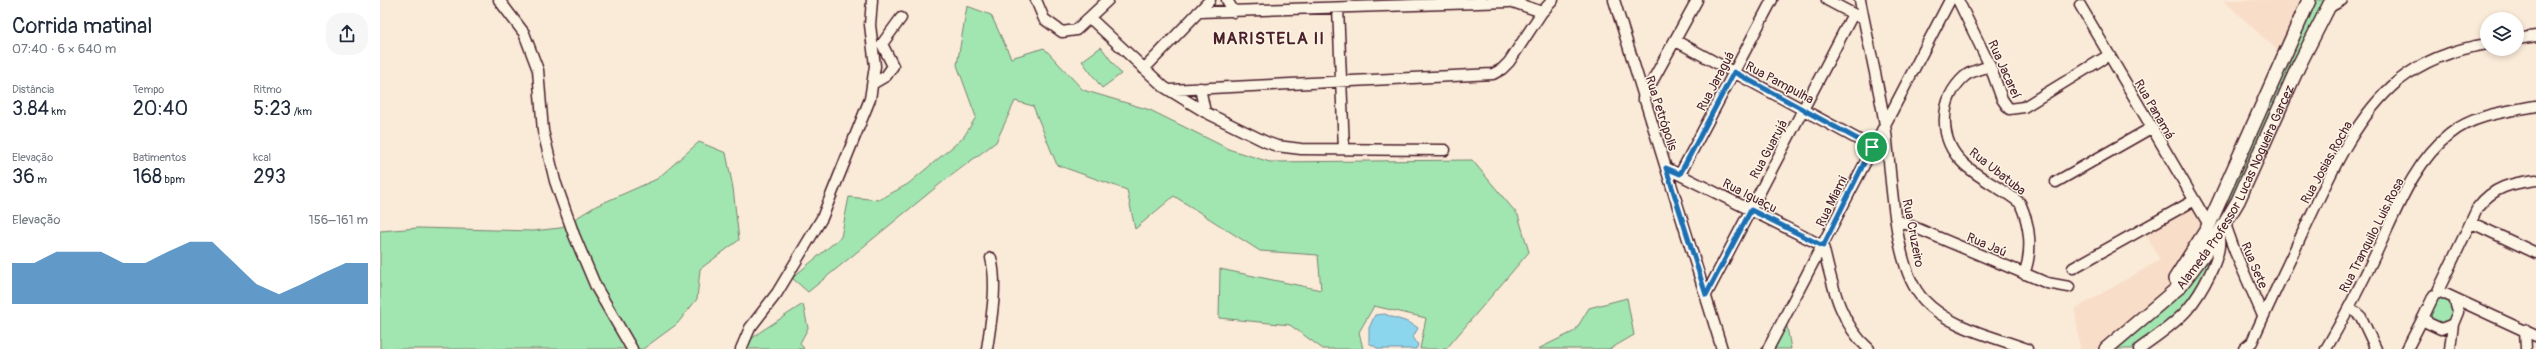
<!DOCTYPE html>
<html lang="pt">
<head>
<meta charset="utf-8">
<style>
  body { margin:0; font-family:Pangolin,sans-serif; background:#f6f6f7; color:#1f2937; height:100vh; display:flex; flex-direction:column; font-size:15px; white-space:nowrap }
  * { box-sizing:border-box; margin:0 }
  p { font-size:13px; color:#747a83 }
  .icon { flex:none; width:22px; height:22px; fill:none; stroke:currentColor; stroke-width:2; stroke-linecap:round; stroke-linejoin:round }
  .map { position:relative; flex:1; overflow:hidden }
  .drawer { display:flex; flex-direction:column; background:#fff; width:380px }
  .drawer>* { flex:none }
  .fabs { position:absolute; left:2100px; top:12px; display:grid; gap:8px }
  .fabs a { display:grid; place-items:center; width:44px; height:44px; border-radius:50%; background:#fff; box-shadow:0 2px 6px #0003; font-size:20px }
  .pin { position:absolute; display:grid; place-items:center; width:34px; height:34px; color:#fff; margin:-17px; border:2px solid #fff; border-radius:50%; box-shadow:0 1px 4px #0007 }
  .round { display:grid; place-items:center; flex:none; width:42px; height:42px; border-radius:16px; background:#f6f6f7 }
  .overview { display:flex; align-items:center; justify-content:space-between; height:68px; padding:0 12px }
  h1 { font-size:22px; font-weight:600; line-height:30px }
  .figures { display:grid; grid-template-columns:repeat(3,1fr); gap:6px; height:68px; padding:4px 12px }
  .figures div { display:grid; align-content:center }
  .figures b { font-size:20px; font-weight:600 }
  .figures small { font-size:11px; font-weight:400 }
  .figures p { font-size:11px }
  .chart { height:112px; padding:8px 12px }
  .chart p { display:flex; justify-content:space-between }
  .chart svg { width:100%; height:72px; margin-top:4px; fill:#1f6fb2; opacity:.7 }
  main { display:flex; flex:1; min-height:0 }
  .map>svg:first-child { display:block }
</style>
</head>
<body>
<main>
<section class="drawer">
<div class="overview"><div><h1>Corrida matinal</h1><p>07:40 · 6 × 640 m</p></div><a class="round"><svg class="icon" aria-label="share" viewBox="0 0 24 24"><path d="M12 15V3M7 8l5-5 5 5M5 13v7h14v-7"/></svg></a></div>
<div class="figures">
<div><p>Distância</p><b>3.84<small> km</small></b></div>
<div><p>Tempo</p><b>20:40</b></div>
<div><p>Ritmo</p><b>5:23<small> /km</small></b></div>
</div>
<div class="figures">
<div><p>Elevação</p><b>36<small> m</small></b></div>
<div><p>Batimentos</p><b>168<small> bpm</small></b></div>
<div><p>kcal</p><b>293</b></div>
</div>
<div class="chart"><p><span>Elevação</span>156–161 m</p>
<svg viewBox="0 0 160 44" preserveAspectRatio="none"><path d="M0 44V19L10 19L20 12L30 12L40 12L50 19L60 19L70 12L80 6L90 6L100 19L110 32L120 38L130 32L140 25L150 19L160 19V44z"/></svg>
</div>
</section>
<div class="map">
<svg width="2156" height="349" viewBox="0 0 2156 349">
  <rect width="100%" height="100%" fill="#faead8"/>
  <filter id="ink" filterUnits="userSpaceOnUse"><feTurbulence type="fractalNoise" baseFrequency=".025" numOctaves="2"/><feDisplacementMap in="SourceGraphic" scale="8" xChannelSelector="R" yChannelSelector="G"/><feConvolveMatrix kernelMatrix="1 2 1 2 8 2 1 2 1" color-interpolation-filters="sRGB"/></filter>
  <g filter="url(#ink)">
    <!-- built -->
    <path fill="#f8ddc8" d="M1843,0H1935L1908,60Z
      M1813,201L1832,234L1816,261L1724,349H1700L1695,309L1780,260L1763,229Z"/>
    <!-- green -->
    <path fill="#a1e6b1" stroke="#76826e" d="M1935,0H1956L1915,80L1821,292L1758,349H1728L1799,286Z
      M587,6L611,15L631,58L664,48L703,90L770,110L851,150L890,162L1092,160L1138,215L1149,252L1066,349H1040L1046,318L994,306L979,332L983,349H943L910,325L839,318L840,269L941,290L938,255L880,251L794,196L755,229L747,190L677,165L653,106L635,101L616,142L560,184L428,292L412,278L461,237L469,197L499,200L528,184L583,138L596,117L577,65Z
      M721,47L741,74L722,88L702,61Z
      M319,142L346,153L353,188L359,240L320,269L317,299L297,324L263,349H0V231L38,228L153,231L180,228L216,206L277,179Z
      M2059,296L2069,299C2073,309 2074,317 2063,324L2053,323L2049,315Z
      M1247,298L1254,335L1230,349H1158L1195,331L1209,308Z
      M423,304L428,328L420,343L424,349H359L380,332Z
      M1405,316L1411,349H1386Z"/>
    <!-- water -->
    <path fill="#8cd6ed" stroke="#728d9f" d="M1005,314C1017,320 1028,320 1038,328L1033,337L1038,345L1036,349H999L989,343V328L995,315Z"/>
    <g fill="none" stroke-linecap="round" stroke-linejoin="round">
      <defs>
        <path id="minor" d="M119,0L144,33L158,70L163,131L175,181L194,235L216,287L252,349
          M656,0L664,19L682,32L696,30L728,0
          M847,0L854,12
          M1127,0L1162,12
          M1234,0L1342,349
          M1447,0L1479,17
          M1480,0C1488,42 1498,83 1505,125C1512,171 1512,268 1544,300C1570,328 1612,336 1647,349
          M1578,0L1610,66L1622,99L1629,109L1644,107L1729,55
          M1700,5L1829,225
          M958,8L964,149
          M1948,8L1962,0
          M818,12L1129,2
          M710,18L784,87L825,112L886,142L897,146L921,149L1065,150
          M2137,39L2156,36
          M1296,41L1492,147
          M1610,66C1602,69 1591,71 1585,76C1559,99 1558,139 1583,163C1599,179 1622,188 1640,203C1650,225 1653,251 1644,274
          M764,69L830,0
          M494,83L506,76L513,66L502,44L521,18
          M820,88L825,112
          M790,90L1113,74L1122,69L1129,62L1162,12L1173,0
          M1263,98L1317,0
          M1286,168L1443,246C1452,283 1459,323 1489,349
          M1300,174L1392,0
          M1676,182L1771,128
          M1517,220L1667,283L1689,287
          M2092,223L2156,253
          M1845,224L1855,252L1883,316
          M1693,268L1813,201
          M2061,292L2074,298L2078,312L2073,324L2061,329L2048,323L2044,316L2054,295Z
          M2057,293L2098,207C2113,187 2132,183 2156,180
          M1326,295L1473,14
          M2074,298L2156,336
          M1970,307L1981,317L1996,349
          M2145,330L2146,349
          M361,349L370,328L397,293L442,218L490,99L495,66L490,25L492,0
          M607,349C611,320 618,286 611,258
          M1388,349L1570,0
          M1759,349C1775,337 1794,325 1807,310C1820,295 1845,253 1838,235
          M1864,349L1872,342C1888,305 1906,269 1923,232C1948,180 1973,119 2018,81C2043,61 2076,49 2107,44
          M1946,349C1965,316 1982,283 1998,249C2017,209 2034,162 2070,134C2092,115 2129,111 2156,106
          M2027,349L2044,316
          M2070,349L2073,324"/>
        <g id="major">
          <path d="M1795,279L1827,229L1929,0"/>
          <path id="s1" d="M1726,349L1799,287L1838,235L1858,201L1918,67L1952,0"/>
        </g>
      </defs>
      <!-- minor casing -->
      <use href="#minor" stroke="#4a1f2b" stroke-width="13"/>
      <!-- major casing -->
      <use href="#major" stroke="#4a1f2b" stroke-width="16"/>
      <!-- minor -->
      <use href="#minor" stroke="#fcf5e5" stroke-width="10"/>
      <!-- major -->
      <use href="#major" stroke="#fcf5e5" stroke-width="13"/>
    </g>
  </g>
  <g fill="none" stroke-linecap="round" stroke-linejoin="round" filter="url(#ink)">
    <defs>
      <path id="route" d="M1354,72L1492,147L1443,246L1371,210L1326,295L1286,168L1300,174Z"/>
    </defs>
    <!-- route casing -->
    <use href="#route" stroke="#fff" stroke-width="8"/>
    <!-- route -->
    <use href="#route" stroke="#1f6fb2" stroke-width="5"/>
  </g>
  <g text-anchor="middle" stroke-width="3" stroke-linejoin="round" paint-order="stroke">
    <!-- street labels -->
    <g font-size="13" fill="#4a1f2b" stroke="#fcf5e5">
      <text transform="translate(1625 69) rotate(66)" y="5">Rua Jacareí</text>
      <text transform="translate(1335 81) rotate(-62)" y="5">Rua Jaraguá</text>
      <text transform="translate(1400 82) rotate(28)" y="5">Rua Pampulha</text>
      <text transform="translate(1775 109) rotate(60)" y="5">Rua Panamá</text>
      <text transform="translate(1282 113) rotate(72)" y="5">Rua Petrópolis</text>
      <text transform="translate(1388 149) rotate(-62)" y="5">Rua Guarujá</text>
      <text transform="translate(1946 162) rotate(-61)" y="5">Rua Josias Rocha</text>
      <text transform="translate(1618 171) rotate(38)" y="5">Rua Ubatuba</text>
      <text dy="5" stroke="none"><textPath href="#s1" startOffset="211">Alameda Professor Lucas Nogueira Garcez</textPath></text>
      <text transform="translate(1370 195) rotate(27)" y="5">Rua Iguaçu</text>
      <text transform="translate(1451 201) rotate(-64)" y="5">Rua Miami</text>
      <text transform="translate(1534 233) rotate(79)" y="5">Rua Cruzeiro</text>
      <text transform="translate(1991 235) rotate(-63)" y="5">Rua Tranquilo Luis Rosa</text>
      <text transform="translate(1607 244) rotate(23)" y="5">Rua Jaú</text>
      <text transform="translate(1875 265) rotate(67)" y="5">Rua Sete</text>
    </g>
    <!-- district labels -->
    <g font-size="17" font-weight="bold" letter-spacing="1" fill="#4a1f2b" stroke="#fcf5e5">
      <text x="889" y="44">MARISTELA II</text>
    </g>
  </g>
</svg>
<div class="fabs">
<a><svg class="icon" aria-label="layers" viewBox="0 0 24 24"><path d="M12 4l9 5-9 5-9-5zM3 14l9 5 9-5"/></svg></a>
</div>
<div class="pin" style="left:1492px;top:147px;background:#1e9e55"><svg class="icon" aria-label="arrive" viewBox="0 0 24 24"><path d="M6 21V4h12l-3 4 3 4H6"/></svg></div>
</div>
</main>
</body>
</html>
